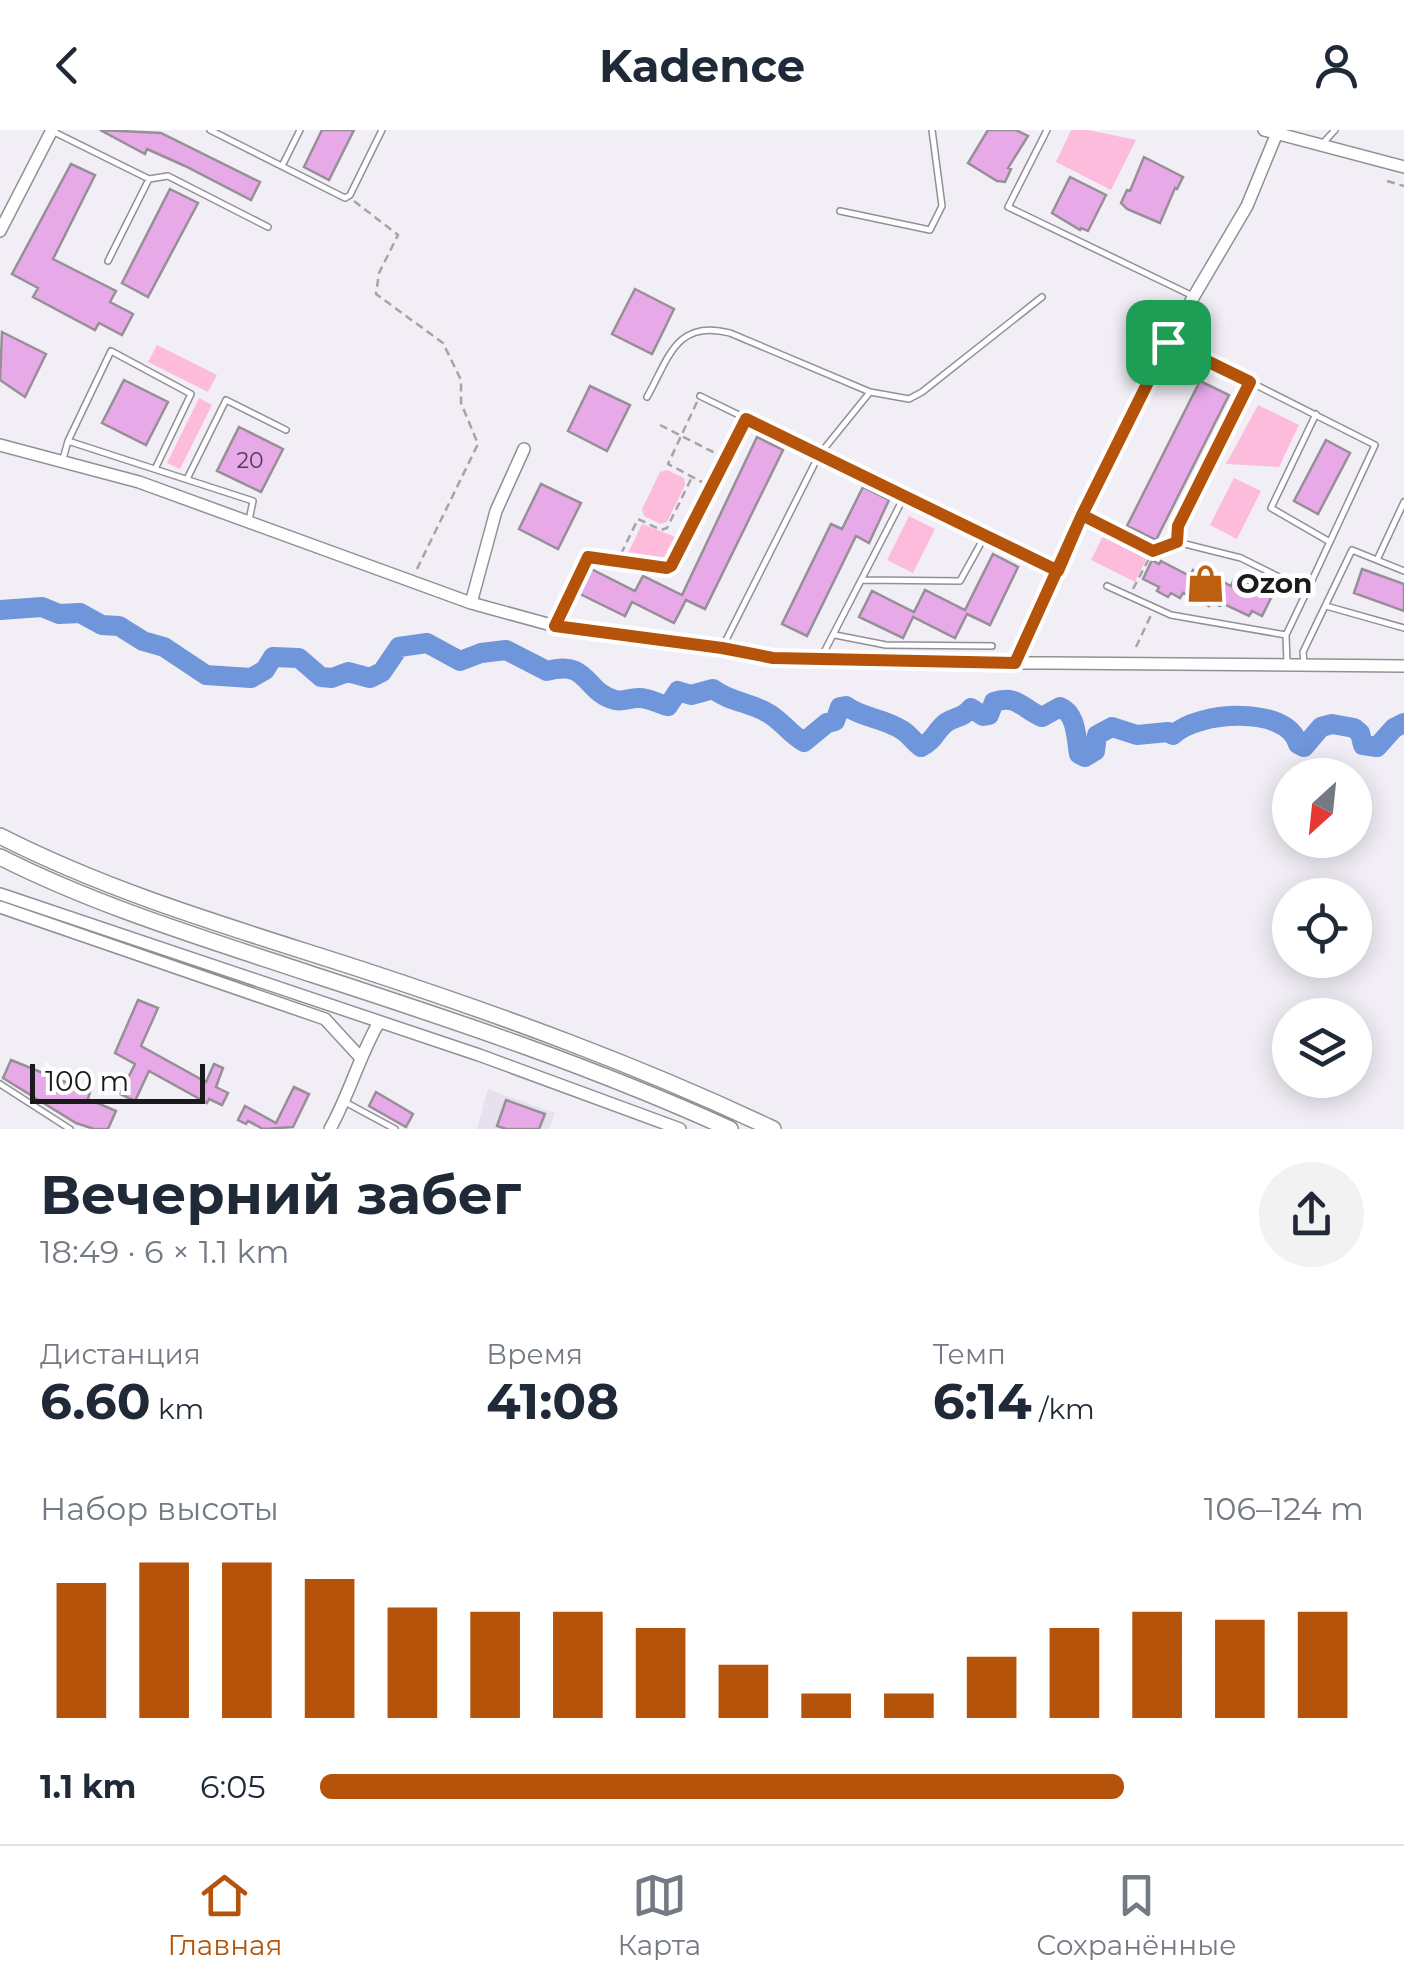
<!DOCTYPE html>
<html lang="ru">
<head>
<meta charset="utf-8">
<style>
  body { margin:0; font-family:Montserrat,sans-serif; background:#f2f2f3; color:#1f2937; height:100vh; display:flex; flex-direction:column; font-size:38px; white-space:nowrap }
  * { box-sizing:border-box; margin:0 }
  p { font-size:32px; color:#747a83 }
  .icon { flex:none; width:55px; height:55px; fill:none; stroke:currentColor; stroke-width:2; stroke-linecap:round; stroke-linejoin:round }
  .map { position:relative; height:999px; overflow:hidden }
  .panel { display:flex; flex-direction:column; background:#fff; flex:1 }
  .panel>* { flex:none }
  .needle { width:65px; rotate:207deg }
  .tools { position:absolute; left:1272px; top:628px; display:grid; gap:20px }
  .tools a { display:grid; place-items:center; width:100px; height:100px; border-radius:50%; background:#fff; box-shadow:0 5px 25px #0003; font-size:50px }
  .scale { position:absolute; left:30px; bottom:25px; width:175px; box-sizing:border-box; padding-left:10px; border:5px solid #1a191b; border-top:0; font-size:28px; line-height:35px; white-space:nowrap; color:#1a191b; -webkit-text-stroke:8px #fff; paint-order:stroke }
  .pin { position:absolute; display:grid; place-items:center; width:85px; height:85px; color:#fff; margin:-42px; border-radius:20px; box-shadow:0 5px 15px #0006 }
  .round { display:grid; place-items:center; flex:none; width:105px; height:105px; border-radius:52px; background:#f2f2f3 }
  .overview { display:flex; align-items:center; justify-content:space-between; height:170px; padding:0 40px }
  h1 { font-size:55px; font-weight:700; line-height:75px }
  .figures { display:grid; grid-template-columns:repeat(3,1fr); gap:15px; height:170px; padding:10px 40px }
  .figures div { display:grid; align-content:center }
  .figures b { font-size:50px; font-weight:700 }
  .figures small { font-size:28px; font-weight:400 }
  .figures p { font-size:28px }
  .chart { height:280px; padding:20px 40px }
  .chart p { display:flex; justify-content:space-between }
  .chart svg { width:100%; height:180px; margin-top:10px; stroke:#b45309; stroke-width:6 }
  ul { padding:0 40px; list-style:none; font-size:32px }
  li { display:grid; grid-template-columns:160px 120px 1fr; align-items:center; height:75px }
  li i { height:25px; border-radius:12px; background:#b45309 }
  header { display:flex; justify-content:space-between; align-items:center; height:130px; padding:0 40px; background:#fff; font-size:45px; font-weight:700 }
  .tab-bar { display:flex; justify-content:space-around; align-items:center; height:140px; border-top:2px solid #e0e1e3; background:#fff; font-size:28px; color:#747a83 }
  .tab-bar a { display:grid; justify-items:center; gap:5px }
  .tab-bar .on { color:#b45309 }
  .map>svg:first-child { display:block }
</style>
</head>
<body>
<header><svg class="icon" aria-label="back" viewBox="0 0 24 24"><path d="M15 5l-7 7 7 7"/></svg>Kadence<svg class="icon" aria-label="person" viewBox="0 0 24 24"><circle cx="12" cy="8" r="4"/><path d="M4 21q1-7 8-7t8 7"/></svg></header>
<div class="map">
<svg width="1404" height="999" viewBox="0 0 1404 999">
  <rect width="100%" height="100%" fill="#f2eef6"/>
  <!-- built -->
  <path fill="#e6e0ef" d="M488,959L555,983L549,999H477Z"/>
  <!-- green -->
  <path fill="#fdbcdc" d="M1071,0H1088L1136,10L1111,60L1056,32Z
    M157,215L217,245L208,262L148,232Z
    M199,268L212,275L180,339L167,333Z
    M1258,275L1299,295L1279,337L1226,334Z
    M667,340L684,348L685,355L667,392L660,394L644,386L642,379L660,342Z
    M1234,348L1261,361L1237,409L1210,395Z
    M909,386L935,399L913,443L887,430Z
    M642,394L681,409L668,435L626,427Z
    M1104,404L1148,426L1135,452L1091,430Z"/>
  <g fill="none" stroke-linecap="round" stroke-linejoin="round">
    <!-- river -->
    <path stroke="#6f95da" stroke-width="20" d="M0,480L42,477L59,484L80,483L102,495L119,496L143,511L164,517L206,545L251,548L265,540L273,527L299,528L321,547L332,548L348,542L370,548L382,542L399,517L427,513L460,531L481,523L506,520L547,541C589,529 584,562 615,570C624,572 629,568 638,568C648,567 658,574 668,576L678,561L691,565L713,559C730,572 748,572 766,582C781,589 789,604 804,612L827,593L835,591L840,577L846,576C862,588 884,588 902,600C909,604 914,612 921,617C935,611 936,599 947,592C957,586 963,588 971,578L983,586L989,585L994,572C1016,564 1023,579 1042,587L1060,577C1077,584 1076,608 1079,624L1085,627L1095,621L1097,605L1112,597L1137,605L1168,602L1173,605C1197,581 1288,575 1298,614L1304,617L1321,597L1332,594L1354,598L1360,603L1363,615L1377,617L1394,598L1404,593"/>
  </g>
  <!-- building -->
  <path fill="#e8a9e9" stroke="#969096" stroke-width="2.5" d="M100,0L161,3L260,52L251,70L185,36L147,19L145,24Z
    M322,0H354L329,50L304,37Z
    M988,0H1016L1028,6L1008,38L1011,39L1005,52L997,51L968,33Z
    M1144,27L1183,47L1177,59L1175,58L1160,93L1127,79L1121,73L1127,60L1130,61Z
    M71,34L95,45L53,129L116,161L110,172L133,184L122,205L99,193L95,200L33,167L38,158L12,144Z
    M1070,47L1106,65L1088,101L1081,98L1080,100L1052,83Z
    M170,59L198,73L148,167L122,153Z
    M635,159L674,179L652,224L612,204Z
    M2,202L46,224L25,267L0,250Z
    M124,250L168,272L146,315L102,293Z
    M1200,251L1229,265L1156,410L1127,396Z
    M590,256L630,275L607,321L568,301Z
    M239,297L283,319L261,362L217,341Z
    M757,307L783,320L705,479L686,470L674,493L632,472L625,486L580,464L591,439L635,461L643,446L682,465Z
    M1326,310L1350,323L1318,384L1294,371Z
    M541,354L581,373L558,419L519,399Z
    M863,357L889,370L869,413L856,406L807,506L782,494L831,394L842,399Z
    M993,424L1018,437L990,495L967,484L955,508L913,487L903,508L859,487L872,461L914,482L925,460L965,480Z
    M1152,430L1159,434L1161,431L1190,446L1193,440L1198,443L1200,440L1231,456L1234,449L1240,452L1241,450L1271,468L1262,486L1252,481L1249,486L1222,473L1220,476L1211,472L1209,476L1183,463L1180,468L1171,463L1168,467L1157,461L1159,457L1143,449Z
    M1362,439L1404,454V481L1354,463Z
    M138,870L158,878L141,916L206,952L214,934L223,938L216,957L228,963L222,975L209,969L207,973L149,941L135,971L120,964L135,934L115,923Z
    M11,930L90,962L88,969L116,981L108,999H94L76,993L3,948Z
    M294,957L309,964L293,997L263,999L248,991L246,994L238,990L245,976L276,993Z
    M376,962L413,984L406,997L369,976Z
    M506,970L545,984L539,999H506L497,996Z"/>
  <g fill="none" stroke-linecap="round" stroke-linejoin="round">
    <defs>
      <path id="lane" d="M210,0L345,68L350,65L382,0
        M1047,0L1008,77L1193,166
        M54,2L149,49L168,46L268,97
        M1323,13L1335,0
        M282,36L300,0
        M840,81L930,100L942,76L932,0
        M108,131L149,49
        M1167,212L1250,252L1178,396L1177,412L1241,428L1307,461L1286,505L1287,533
        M1250,252L1375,315L1307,461
        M700,266L1056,440
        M647,267C669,228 676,189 730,203L870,262L909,269L922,262L1042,167
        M1316,284L1271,378L1330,412
        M68,311L253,371L249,390
        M63,329L68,311L111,221L191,264L155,339
        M187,349L226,270L286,300
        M1377,430L1404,372
        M862,450L960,451L986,404
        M1107,456L1171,485L1286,505
        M1326,476L1404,498
        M555,496L588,427L667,438L671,436L746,289
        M835,505L886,515L992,516
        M722,518L819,325L870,262
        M821,528L905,365
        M1304,533L1303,522L1352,420L1404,441
        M0,954L70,999
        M345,972L395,999"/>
      <path id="street" d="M1264,0L1404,37
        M0,101L52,0
        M0,315L139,352L471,473L555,496L722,518L773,528L820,531L1404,536
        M471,473L496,381L524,319
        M1015,533L1082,385L1167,212L1247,76L1277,3
        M0,764L479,925L680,999
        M0,777L325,889L359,926
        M330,999C350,963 358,929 379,892"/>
      <path id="secondary" d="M0,706C116,765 240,800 363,840C503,886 640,936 773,999
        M0,727C99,777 206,809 311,844C453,890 594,937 730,999"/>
    </defs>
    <!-- lane casing -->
    <use href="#lane" stroke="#928f96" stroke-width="8"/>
    <!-- street casing -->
    <use href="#street" stroke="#928f96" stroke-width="14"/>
    <!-- secondary casing -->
    <use href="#secondary" stroke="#928f96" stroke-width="18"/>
    <!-- path -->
    <path stroke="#a6a3a9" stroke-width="2.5" stroke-dasharray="8 5" stroke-linecap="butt" d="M1387,51L1404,56
      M354,71L398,105L379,143L376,164L443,213L461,250V273L478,314L416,441
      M697,272L668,334L702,352
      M660,295L719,325
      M1092,390L1153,421
      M621,424L638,389L661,400L667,398L692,347
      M1133,459L1153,421L1171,415
      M1136,517L1151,485"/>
    <!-- lane -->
    <use href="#lane" stroke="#fff" stroke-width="5"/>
    <!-- street -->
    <use href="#street" stroke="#fff" stroke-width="11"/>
    <!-- secondary -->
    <use href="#secondary" stroke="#fff" stroke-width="15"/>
  </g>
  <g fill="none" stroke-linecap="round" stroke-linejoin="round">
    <defs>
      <path id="route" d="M1168,212L1082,385L1058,441L746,289L671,436L667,438L588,427L555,496L722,518L773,528L1015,533L1082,385L1153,421L1177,412L1178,396L1250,252L1168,212"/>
    </defs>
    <!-- route casing -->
    <use href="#route" stroke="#fff" stroke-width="20"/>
    <!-- route -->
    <use href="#route" stroke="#b45309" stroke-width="12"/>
  </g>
  <!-- icons -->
  <defs>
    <symbol id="shop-bare" viewBox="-9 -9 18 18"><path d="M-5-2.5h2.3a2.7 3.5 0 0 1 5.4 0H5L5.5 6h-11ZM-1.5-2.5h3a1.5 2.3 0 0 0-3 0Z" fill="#bc5f0f" stroke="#fff" stroke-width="2.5" paint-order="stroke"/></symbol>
  </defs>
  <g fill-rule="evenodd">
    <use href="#shop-bare" x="1178" y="426" width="55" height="55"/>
  </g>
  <g text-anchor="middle" stroke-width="10" stroke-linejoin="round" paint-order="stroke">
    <!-- number labels -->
    <g font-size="22" fill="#4e3d4e">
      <text x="250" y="338">20</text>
    </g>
    <!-- poi labels -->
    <g font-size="28" font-weight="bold" fill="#1a191b" stroke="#fff" text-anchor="start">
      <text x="1236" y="463">Ozon</text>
    </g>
  </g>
</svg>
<div class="tools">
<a><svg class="needle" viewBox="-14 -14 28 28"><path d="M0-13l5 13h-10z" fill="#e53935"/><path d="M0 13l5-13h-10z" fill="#747a83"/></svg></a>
<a><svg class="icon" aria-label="locate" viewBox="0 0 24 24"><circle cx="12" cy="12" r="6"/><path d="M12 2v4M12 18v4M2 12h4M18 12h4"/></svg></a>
<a><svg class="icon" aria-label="layers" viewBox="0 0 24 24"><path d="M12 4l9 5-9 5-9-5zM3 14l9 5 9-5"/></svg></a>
</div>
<div class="scale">100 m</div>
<div class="pin" style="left:1168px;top:212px;background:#1e9e55"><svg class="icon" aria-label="arrive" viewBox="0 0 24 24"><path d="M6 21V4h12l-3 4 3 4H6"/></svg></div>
</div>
<section class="panel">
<div class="overview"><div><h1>Вечерний забег</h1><p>18:49 · 6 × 1.1 km</p></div><a class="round"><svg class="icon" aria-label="share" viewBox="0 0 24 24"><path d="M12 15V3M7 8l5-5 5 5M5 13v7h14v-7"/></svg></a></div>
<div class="figures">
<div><p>Дистанция</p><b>6.60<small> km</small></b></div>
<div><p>Время</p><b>41:08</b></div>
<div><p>Темп</p><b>6:14<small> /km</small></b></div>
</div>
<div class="chart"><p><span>Набор высоты</span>106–124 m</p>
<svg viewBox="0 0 160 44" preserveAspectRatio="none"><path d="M5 44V11M15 44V6M25 44V6M35 44V10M45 44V17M55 44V18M65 44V18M75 44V22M85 44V31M95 44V38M105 44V38M115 44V29M125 44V22M135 44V18M145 44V20M155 44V18"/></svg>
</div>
<ul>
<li><b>1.1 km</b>6:05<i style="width:77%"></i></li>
</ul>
</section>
<nav class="tab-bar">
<a class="on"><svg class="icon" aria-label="home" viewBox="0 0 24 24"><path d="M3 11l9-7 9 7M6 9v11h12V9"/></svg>Главная</a>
<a><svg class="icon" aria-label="map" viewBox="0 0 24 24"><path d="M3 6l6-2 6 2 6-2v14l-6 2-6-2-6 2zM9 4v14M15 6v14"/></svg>Карта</a>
<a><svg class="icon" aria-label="saved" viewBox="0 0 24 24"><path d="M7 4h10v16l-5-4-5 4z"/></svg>Сохранённые</a>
</nav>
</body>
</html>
